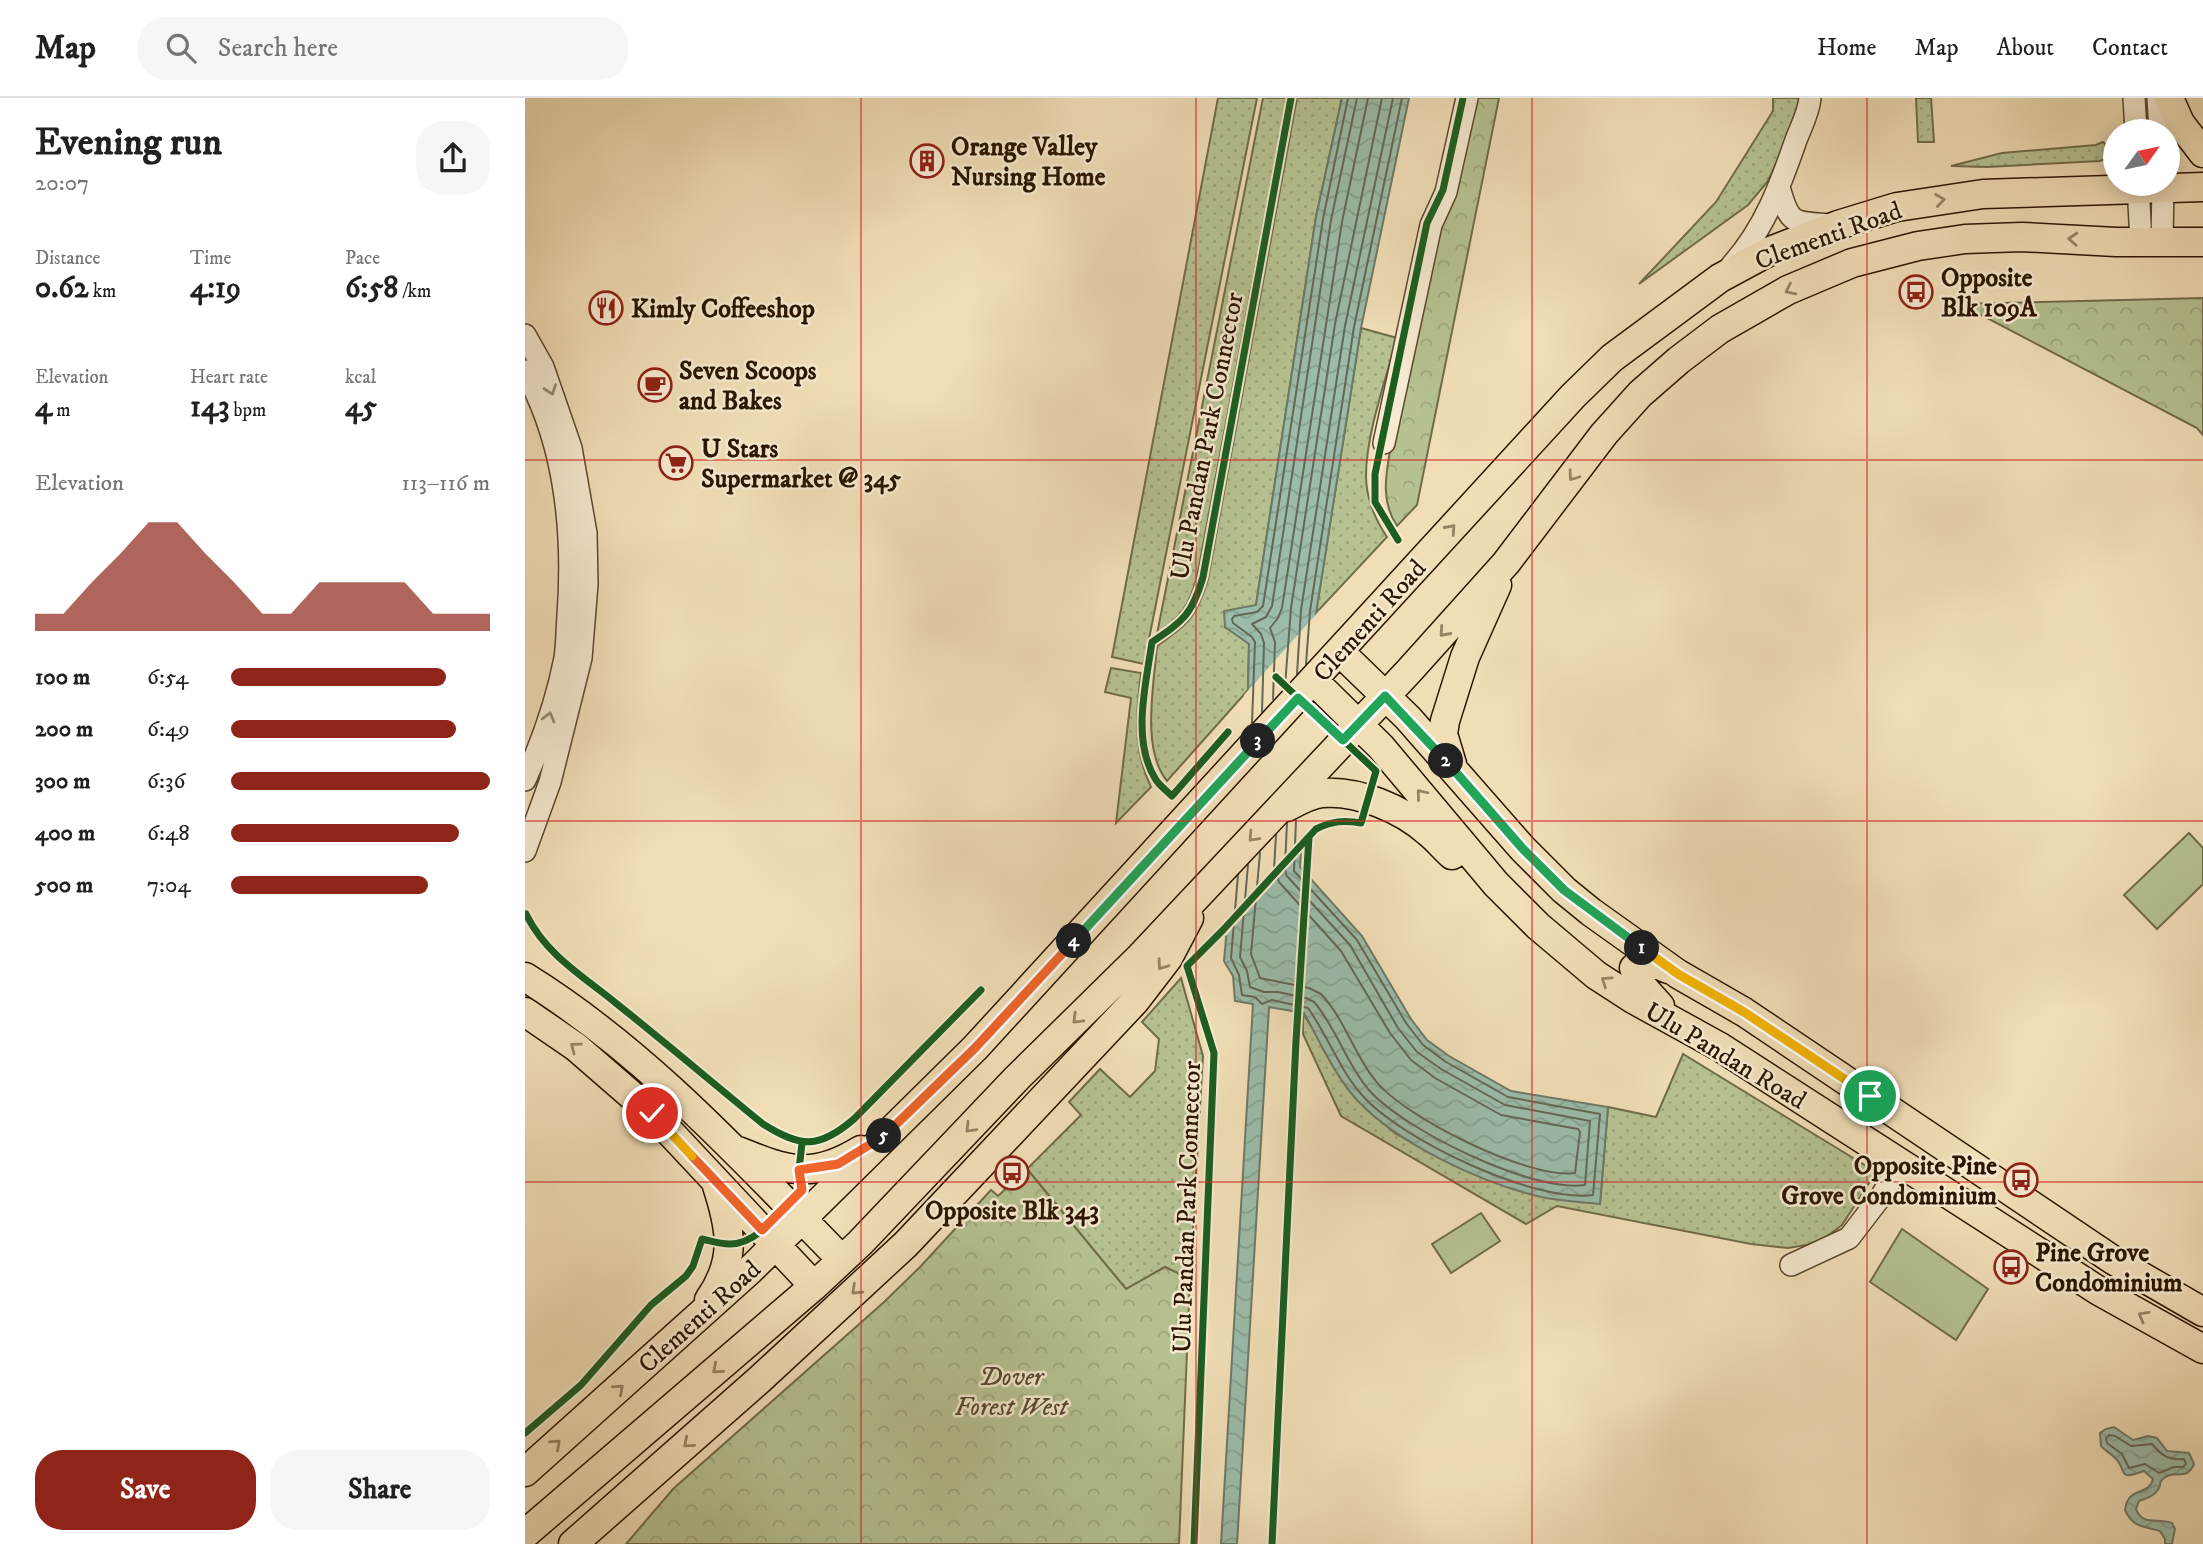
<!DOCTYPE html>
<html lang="en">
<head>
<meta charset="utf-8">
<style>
  body { margin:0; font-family:"IM FELL DW Pica",serif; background:#f6f6f6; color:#202124; height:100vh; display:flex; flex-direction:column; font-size:26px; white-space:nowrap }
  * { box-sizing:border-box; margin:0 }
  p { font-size:23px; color:#757577 }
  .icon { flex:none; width:38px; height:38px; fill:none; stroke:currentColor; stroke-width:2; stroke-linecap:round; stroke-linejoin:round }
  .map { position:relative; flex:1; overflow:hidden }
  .panel { display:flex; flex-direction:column; background:#fff; width:525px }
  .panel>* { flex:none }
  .needle { width:46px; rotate:57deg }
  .tools { position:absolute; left:1578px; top:21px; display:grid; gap:14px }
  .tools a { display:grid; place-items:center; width:77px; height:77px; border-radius:50%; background:#fff; box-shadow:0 4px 18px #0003; font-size:35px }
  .pin { position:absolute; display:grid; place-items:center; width:60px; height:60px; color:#fff; margin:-30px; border:4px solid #fff; border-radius:50%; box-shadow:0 2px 7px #0007 }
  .km { position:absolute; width:35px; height:35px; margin:-18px; border-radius:50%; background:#222; color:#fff; font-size:19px; line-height:35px; text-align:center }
  .round { display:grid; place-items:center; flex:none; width:74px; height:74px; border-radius:28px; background:#f6f6f6 }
  .head { display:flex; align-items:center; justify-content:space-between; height:119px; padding:0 35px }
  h1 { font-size:38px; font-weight:800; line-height:52px }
  .metrics { display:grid; grid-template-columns:repeat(3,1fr); gap:10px; height:119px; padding:7px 35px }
  .metrics div { display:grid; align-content:center }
  .metrics b { font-size:30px; font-weight:800 }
  .metrics small { font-size:19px; font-weight:400 }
  .metrics p { font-size:19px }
  .chart { height:196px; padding:14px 35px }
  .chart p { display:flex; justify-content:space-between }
  .chart svg { width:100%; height:126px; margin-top:7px; fill:#8f2418; opacity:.7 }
  .primary-button { display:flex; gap:14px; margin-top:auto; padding:14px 35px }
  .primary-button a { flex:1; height:80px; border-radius:28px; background:#8f2418; color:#fff; font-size:28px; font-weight:800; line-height:80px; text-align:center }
  .primary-button a+a { background:#f6f6f6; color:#202124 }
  ul { padding:0 35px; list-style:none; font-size:23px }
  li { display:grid; grid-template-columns:112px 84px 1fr; align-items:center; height:52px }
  li i { height:18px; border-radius:9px; background:#8f2418 }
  header { display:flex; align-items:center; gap:42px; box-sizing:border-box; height:98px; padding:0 35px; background:#fff; border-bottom:2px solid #e0e0e0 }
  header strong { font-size:33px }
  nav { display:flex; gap:38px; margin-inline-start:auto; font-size:24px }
  .search { width:490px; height:63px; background:#f6f6f6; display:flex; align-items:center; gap:18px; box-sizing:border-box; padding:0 24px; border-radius:28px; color:#757577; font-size:26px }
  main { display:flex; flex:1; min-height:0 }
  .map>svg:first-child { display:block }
</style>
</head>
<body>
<header>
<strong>Map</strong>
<div class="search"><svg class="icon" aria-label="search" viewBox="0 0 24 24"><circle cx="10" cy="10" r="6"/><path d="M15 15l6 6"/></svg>Search here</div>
<nav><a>Home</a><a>Map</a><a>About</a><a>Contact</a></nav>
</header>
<main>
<section class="panel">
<div class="head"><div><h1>Evening run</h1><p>20:07</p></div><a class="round"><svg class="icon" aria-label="share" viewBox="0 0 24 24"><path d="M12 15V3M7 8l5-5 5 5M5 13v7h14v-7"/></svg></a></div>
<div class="metrics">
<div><p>Distance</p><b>0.62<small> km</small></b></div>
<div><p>Time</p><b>4:19</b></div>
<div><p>Pace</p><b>6:58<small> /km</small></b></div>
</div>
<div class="metrics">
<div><p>Elevation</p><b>4<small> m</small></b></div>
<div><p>Heart rate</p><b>143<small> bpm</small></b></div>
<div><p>kcal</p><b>45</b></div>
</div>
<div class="chart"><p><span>Elevation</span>113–116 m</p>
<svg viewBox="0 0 160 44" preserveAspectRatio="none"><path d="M0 44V38L10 38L20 27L30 17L40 6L50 6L60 17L70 27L80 38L90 38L100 27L110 27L120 27L130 27L140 38L150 38L160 38V44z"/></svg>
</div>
<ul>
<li><b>100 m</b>6:54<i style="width:83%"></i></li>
<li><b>200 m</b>6:49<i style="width:87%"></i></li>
<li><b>300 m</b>6:36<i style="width:100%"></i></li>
<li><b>400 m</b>6:48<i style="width:88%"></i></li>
<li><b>500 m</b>7:04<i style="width:76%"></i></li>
</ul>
<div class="primary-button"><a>Save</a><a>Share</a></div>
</section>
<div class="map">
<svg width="1678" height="1446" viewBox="0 0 1678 1446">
  <defs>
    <pattern id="grass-dots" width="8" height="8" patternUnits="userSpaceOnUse" patternTransform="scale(1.75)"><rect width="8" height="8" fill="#b6c292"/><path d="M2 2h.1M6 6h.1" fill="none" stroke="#9da67c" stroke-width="1.8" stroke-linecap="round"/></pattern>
    <pattern id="forest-crowns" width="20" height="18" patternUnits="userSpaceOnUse" patternTransform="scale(1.75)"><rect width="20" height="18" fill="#b6c292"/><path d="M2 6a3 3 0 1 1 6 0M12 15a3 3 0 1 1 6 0" fill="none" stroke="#9da67c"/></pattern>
    <pattern id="water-waves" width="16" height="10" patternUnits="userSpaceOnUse" patternTransform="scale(1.75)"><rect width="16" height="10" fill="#9bbcaa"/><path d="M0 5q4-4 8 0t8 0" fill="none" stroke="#86a190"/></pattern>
  </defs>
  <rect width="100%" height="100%" fill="#f1deb7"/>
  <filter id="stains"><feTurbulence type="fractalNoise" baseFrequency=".00286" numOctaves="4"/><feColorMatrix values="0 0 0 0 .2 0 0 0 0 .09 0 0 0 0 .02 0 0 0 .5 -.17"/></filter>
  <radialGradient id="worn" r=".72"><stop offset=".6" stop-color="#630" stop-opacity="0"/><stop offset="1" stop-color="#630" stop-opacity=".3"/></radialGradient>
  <!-- grass -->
  <path fill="url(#grass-dots)" stroke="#706c49" stroke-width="2" d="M693,0H732L619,566L587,559Z
    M738,0H762L672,479C664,507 657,519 632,536Z
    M772,0H817L791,119L731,507L700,529L724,545L723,592L642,683C616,651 629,587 632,548C663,526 672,519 683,481Z
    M1248,0H1274V3L1259,49L1243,83L1223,107L1114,186L1191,104L1248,13Z
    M1391,0H1406L1409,44H1393Z
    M1578,44L1591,56L1575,63L1462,69L1426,68L1477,55L1571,47Z
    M836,230L872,240C861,281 841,336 841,378C841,399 850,422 862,439L791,515Z
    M586,570L616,575C611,615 608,652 626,689L591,725L606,600L580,594Z
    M656,880L678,958L665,1181L640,1169L601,1191L502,1071L556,1017L544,1004L575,971L605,999L630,973L634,941L617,924Z
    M778,915L830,1000L871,1036L954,1078L1075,1106L1083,1009L1131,1019L1158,956L1351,1074L1317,1127L1293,1145L1263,1150L1226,1146L1032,1108L1001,1126L816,1018L778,936Z"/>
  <!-- forest -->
  <path fill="url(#forest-crowns)" stroke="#706c49" stroke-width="2" d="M950,0H974L892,407L872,428C855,402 861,376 866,347L914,129Z
    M1678,200V337L1672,330L1435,206Z
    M502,1071L601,1191L640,1169L665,1181L654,1446H101L148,1391L358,1205L395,1169L466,1092L473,1098Z"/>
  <!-- pitch -->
  <path fill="#b6c292" stroke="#706c49" stroke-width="2" d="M1664,735L1678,750V786L1632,831L1599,797Z
    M956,1115L975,1143L926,1175L907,1146Z
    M1377,1131L1463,1191L1431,1242L1345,1184Z"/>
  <!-- water -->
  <path fill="url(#water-waves)" stroke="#6e7966" stroke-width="2" d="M817,0H884L836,230L791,515L775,769L837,838L886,921L902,942L924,958L986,993L1083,1009L1075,1106C1056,1104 1035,1103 1016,1099C957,1085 874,1047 832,1002C810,978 795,944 779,915L744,909L712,1446H696L728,906L710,903L708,878L699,863L723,592L724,546L700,529L699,513L731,507L791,119Z
    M1589,1329L1608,1342L1623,1338L1632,1340L1642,1353L1664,1355L1669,1366C1661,1384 1652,1371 1639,1380C1633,1385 1637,1383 1634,1390C1630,1398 1622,1400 1614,1403L1611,1411C1618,1429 1632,1419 1647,1425L1650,1431L1647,1446H1640V1441L1635,1433C1619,1428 1608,1430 1600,1412C1603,1387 1624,1399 1628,1381L1619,1373C1589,1384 1604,1371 1589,1359C1584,1354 1580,1353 1576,1348L1575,1335L1581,1331Z"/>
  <!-- pier -->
  <path fill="#f1deb7" d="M795,512L780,750L701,838L698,829L719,597Z"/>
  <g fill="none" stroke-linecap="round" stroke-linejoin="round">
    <!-- shore -->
    <path stroke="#636855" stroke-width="2" d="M781,566L785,513L829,229L877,0
      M772,576L776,512L820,228L868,0
      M760,588L766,510L810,226L857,0
      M748,601L750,544L745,530L753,520L757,510L817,124L843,0
      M737,614L739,545L736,536L727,526L741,519L747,508L806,122L832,0
      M727,625L730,544L727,539L708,525L707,521L709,518L732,514L738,508L798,121L823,0
      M735,755L726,856L735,880L784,890L796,896C819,920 829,956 850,982C878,1019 1005,1082 1050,1075L1055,1034L1053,1031L976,1017L910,980L886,962L865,935L816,853L754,784L749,771L751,737
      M723,767L715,859L722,873L725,889L739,894H753L781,900L789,904C811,929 821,965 843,991C877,1031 1007,1095 1060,1087L1065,1023L980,1007L916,971L892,954L873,930L825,847L761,777L760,768L762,725
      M713,777L706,860L714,877L717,897L730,899L737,906L747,902L783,910C803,938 814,971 837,997C875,1041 1009,1105 1068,1097L1075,1016L983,999L921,964L898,947L881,925L832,842L769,773L771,722
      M1584,1337L1590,1338L1606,1348L1627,1346C1637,1358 1643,1362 1659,1361L1661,1366L1658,1369H1649L1634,1375L1620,1366L1604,1370L1597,1356L1582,1345L1581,1340Z"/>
    <defs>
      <path id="minor" d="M1609,0L1611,33
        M1633,0L1635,33
        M1613,86L1616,144
        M1254,89C1265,128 1268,124 1306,127
        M1637,144L1638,86
        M1206,168C1239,132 1255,88 1271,42C1276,29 1284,14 1285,0
        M0,237L18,269L46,350L61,435L62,486L56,560L25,684L0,753
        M0,273C41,347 49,435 43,518C42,532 42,546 40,560C32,602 17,644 0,682
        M859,345L906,127L921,94L942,0
        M1266,1167L1324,1140L1357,1097L1376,1065"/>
      <path id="major" d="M1644,0L1655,25L1678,55
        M815,554L883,620L998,751L1039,792L1066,814L1153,876L1219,914L1588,1162L1678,1214
        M789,583L856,649L971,786L1013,828L1071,877L1108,901L1195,949L1574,1193L1678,1251
        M927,666L918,636L920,623L940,559L972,487
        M762,709C773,703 785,696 797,695C833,692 877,711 903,734C912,741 919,750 927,757
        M0,879C121,954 217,1060 317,1162
        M1135,908L1117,888L1109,870L1118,863L1129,865L1143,871
        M0,914L51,949L127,1015L289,1188
        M213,1053C263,1073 287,1082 336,1052
        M184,1202C212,1162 206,1131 192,1088
        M0,1374L225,1172L450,950L1048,298L1087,260L1195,180L1245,153L1313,127L1372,109L1458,96L1678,89
        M0,1436L289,1188L335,1145L492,980L614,860L884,573L981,465L1079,336L1115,296L1154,262L1195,231L1263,192L1327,165L1393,148L1440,141L1497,139L1591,144H1678
        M48,1446L234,1282L381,1146L610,903L643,860L664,820"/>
    </defs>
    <!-- minor casing -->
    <use href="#minor" stroke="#5c472e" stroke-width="24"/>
    <!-- major casing -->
    <use href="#major" stroke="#2b1500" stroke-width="31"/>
    <!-- minor -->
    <use href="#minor" stroke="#f6ead0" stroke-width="21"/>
    <!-- major -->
    <use href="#major" stroke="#f1deb7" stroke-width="28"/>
    <defs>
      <path id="cycleway" d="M873,442L850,404V376L902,125L918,92L938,0
        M703,634L647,698C642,693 635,688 631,682C606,643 621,586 627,544C658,523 667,517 678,479L766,0
        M1,816C21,857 58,878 92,906C141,945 189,986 238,1026C276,1050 294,1051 329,1021L456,892
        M0,1335L56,1287L126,1207L161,1178L168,1168L177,1141C186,1143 195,1146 204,1146C234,1147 257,1110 277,1092L274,1072L277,1045
        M669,1446L689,955L662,868L698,832L791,731C807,723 819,722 836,725L851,673L751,579
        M747,1446L771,943L784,739"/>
    </defs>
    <!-- cycleway casing -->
    <use href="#cycleway" stroke="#f6ead0" stroke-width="11"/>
    <!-- cycleway -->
    <use href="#cycleway" stroke="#1b5e20" stroke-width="7"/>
  </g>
  <!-- one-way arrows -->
  <defs><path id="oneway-chevron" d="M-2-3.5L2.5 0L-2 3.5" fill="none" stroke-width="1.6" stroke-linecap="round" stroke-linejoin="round" transform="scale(1.75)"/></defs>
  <g stroke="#988465">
    <use href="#oneway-chevron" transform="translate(1415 102) rotate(-8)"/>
    <use href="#oneway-chevron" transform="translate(1548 141) rotate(-177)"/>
    <use href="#oneway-chevron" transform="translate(1265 192) rotate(154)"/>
    <use href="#oneway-chevron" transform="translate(1048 378) rotate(126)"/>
    <use href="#oneway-chevron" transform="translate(926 431) rotate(-48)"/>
    <use href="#oneway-chevron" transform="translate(919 534) rotate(132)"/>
    <use href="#oneway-chevron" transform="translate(896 696) rotate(-130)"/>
    <use href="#oneway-chevron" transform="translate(728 739) rotate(133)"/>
    <use href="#oneway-chevron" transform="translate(637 867) rotate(126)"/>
    <use href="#oneway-chevron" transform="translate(1081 883) rotate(-146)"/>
    <use href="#oneway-chevron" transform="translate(552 921) rotate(135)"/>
    <use href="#oneway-chevron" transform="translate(50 949) rotate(-143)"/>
    <use href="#oneway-chevron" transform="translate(445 1030) rotate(134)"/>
    <use href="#oneway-chevron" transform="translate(331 1192) rotate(137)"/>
    <use href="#oneway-chevron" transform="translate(1618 1218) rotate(-151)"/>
    <use href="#oneway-chevron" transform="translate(192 1271) rotate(139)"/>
    <use href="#oneway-chevron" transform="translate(94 1291) rotate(-42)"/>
    <use href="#oneway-chevron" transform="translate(163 1345) rotate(139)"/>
    <use href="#oneway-chevron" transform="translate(31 1346) rotate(-42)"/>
  </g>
  <g stroke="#9b8a72">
    <use href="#oneway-chevron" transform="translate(26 292) rotate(70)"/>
    <use href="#oneway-chevron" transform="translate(24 619) rotate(-75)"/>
  </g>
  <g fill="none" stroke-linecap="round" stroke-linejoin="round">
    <defs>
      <path id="split-1" d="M1117,850L1153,876L1219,914L1345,998"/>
      <path id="split-2" d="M921,663L998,751L1039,792L1117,850"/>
      <path id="split-3" d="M733,643L773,600L818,642L860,598L921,663"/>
      <path id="split-4" d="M549,843L733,643"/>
      <path id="split-5" d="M359,1038L450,950L549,843"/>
      <path id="split-6" d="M167,1058L237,1132L277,1092L274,1072L313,1066L359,1038"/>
      <path id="split-7" d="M127,1015L167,1058"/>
    </defs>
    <!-- split-1 casing -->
    <use href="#split-1" stroke="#fff" stroke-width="14"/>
    <!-- split-2 casing -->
    <use href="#split-2" stroke="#fff" stroke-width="14"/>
    <!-- split-3 casing -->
    <use href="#split-3" stroke="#fff" stroke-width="14"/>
    <!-- split-4 casing -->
    <use href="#split-4" stroke="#fff" stroke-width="14"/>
    <!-- split-5 casing -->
    <use href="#split-5" stroke="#fff" stroke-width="14"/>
    <!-- split-6 casing -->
    <use href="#split-6" stroke="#fff" stroke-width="14"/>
    <!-- split-7 casing -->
    <use href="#split-7" stroke="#fff" stroke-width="14"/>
    <!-- split-1 -->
    <use href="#split-1" stroke="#f5b400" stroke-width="9"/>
    <!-- split-2 -->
    <use href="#split-2" stroke="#22a559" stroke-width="9"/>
    <!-- split-3 -->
    <use href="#split-3" stroke="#22a559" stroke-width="9"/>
    <!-- split-4 -->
    <use href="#split-4" stroke="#22a559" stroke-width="9"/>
    <!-- split-5 -->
    <use href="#split-5" stroke="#f0652b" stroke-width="9"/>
    <!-- split-6 -->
    <use href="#split-6" stroke="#f0652b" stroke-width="9"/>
    <!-- split-7 -->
    <use href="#split-7" stroke="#f5b400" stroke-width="9"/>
  </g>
  <!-- grid -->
  <path fill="none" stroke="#d62828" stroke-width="2" stroke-opacity="0.55" d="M336,0V1446M671,0V1446M1007,0V1446M1342,0V1446M0,362H1678M0,723H1678M0,1084H1678"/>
  <!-- icons -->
  <defs>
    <symbol id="building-ring" viewBox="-11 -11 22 22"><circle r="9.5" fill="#f6ead0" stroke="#8f2418" stroke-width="1.5"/><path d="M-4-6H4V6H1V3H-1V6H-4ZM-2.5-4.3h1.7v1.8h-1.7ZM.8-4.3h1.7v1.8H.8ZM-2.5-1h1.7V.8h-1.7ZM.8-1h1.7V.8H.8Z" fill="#8f2418"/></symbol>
    <symbol id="bus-ring" viewBox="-11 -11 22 22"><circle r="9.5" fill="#f6ead0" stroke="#8f2418" stroke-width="1.5"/><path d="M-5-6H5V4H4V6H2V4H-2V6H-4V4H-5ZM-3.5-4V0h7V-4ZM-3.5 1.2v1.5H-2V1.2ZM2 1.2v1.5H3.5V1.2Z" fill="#8f2418"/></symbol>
    <symbol id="restaurant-ring" viewBox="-11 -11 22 22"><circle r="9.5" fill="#f6ead0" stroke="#8f2418" stroke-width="1.5"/><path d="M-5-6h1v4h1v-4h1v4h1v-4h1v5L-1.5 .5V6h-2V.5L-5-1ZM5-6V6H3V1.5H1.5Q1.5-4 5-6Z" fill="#8f2418"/></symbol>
    <symbol id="cafe-ring" viewBox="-11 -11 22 22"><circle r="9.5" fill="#f6ead0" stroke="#8f2418" stroke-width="1.5"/><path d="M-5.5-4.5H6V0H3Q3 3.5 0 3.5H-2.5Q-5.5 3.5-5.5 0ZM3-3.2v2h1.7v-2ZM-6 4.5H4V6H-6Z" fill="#8f2418"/></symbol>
    <symbol id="supermarket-ring" viewBox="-11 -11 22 22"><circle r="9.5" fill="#f6ead0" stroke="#8f2418" stroke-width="1.5"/><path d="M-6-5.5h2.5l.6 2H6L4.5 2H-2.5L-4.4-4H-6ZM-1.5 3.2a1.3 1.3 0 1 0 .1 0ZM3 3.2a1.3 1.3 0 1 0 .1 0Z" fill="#8f2418"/></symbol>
  </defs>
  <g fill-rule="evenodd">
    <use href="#building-ring" x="383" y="44" width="38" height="38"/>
    <use href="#bus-ring" x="1372" y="175" width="38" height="38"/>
    <use href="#restaurant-ring" x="62" y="191" width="38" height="38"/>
    <use href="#cafe-ring" x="111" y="268" width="38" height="38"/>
    <use href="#supermarket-ring" x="132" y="346" width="38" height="38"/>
    <use href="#bus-ring" x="468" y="1056" width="38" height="38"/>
    <use href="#bus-ring" x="1477" y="1063" width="38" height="38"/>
    <use href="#bus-ring" x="1467" y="1150" width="38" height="38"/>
  </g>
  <g text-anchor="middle" stroke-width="5" stroke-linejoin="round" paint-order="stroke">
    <!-- poi labels -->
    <g font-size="26" font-weight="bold" fill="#2b1500" stroke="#f6ead0" text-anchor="start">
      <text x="426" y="57">Orange Valley<tspan x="426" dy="30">Nursing Home</tspan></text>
      <text x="1416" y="188">Opposite<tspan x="1416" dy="30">Blk 109A</tspan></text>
      <text x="106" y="219">Kimly Coffeeshop</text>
      <text x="154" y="281">Seven Scoops<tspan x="154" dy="30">and Bakes</tspan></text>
      <text x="176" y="359">U Stars<tspan x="176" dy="30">Supermarket @ 345</tspan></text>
      <text x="1472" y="1076" text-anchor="end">Opposite Pine<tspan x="1472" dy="30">Grove Condominium</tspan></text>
      <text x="487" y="1121" text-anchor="middle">Opposite Blk 343</text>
      <text x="1510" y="1163">Pine Grove<tspan x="1510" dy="30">Condominium</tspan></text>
    </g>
    <!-- street labels -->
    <g font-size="26" fill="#2b1500" stroke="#f6ead0">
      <text transform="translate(1303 137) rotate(-20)" y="9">Clementi Road</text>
      <text transform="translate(681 338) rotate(-79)" y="9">Ulu Pandan Park Connector</text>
      <text transform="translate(844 522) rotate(-48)" y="9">Clementi Road</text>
      <text transform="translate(1201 957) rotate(31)" y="9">Ulu Pandan Road</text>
      <text transform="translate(661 1109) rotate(-88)" y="9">Ulu Pandan Park Connector</text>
      <text transform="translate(174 1218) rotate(-42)" y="9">Clementi Road</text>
    </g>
    <!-- park labels -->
    <g font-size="26" font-style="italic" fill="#55492c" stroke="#f6ead0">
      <text x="486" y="1287">Dover<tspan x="486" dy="30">Forest West</tspan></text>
    </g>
  </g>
  <rect width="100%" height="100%" filter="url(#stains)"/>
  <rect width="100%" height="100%" fill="url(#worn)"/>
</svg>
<div class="tools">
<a><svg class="needle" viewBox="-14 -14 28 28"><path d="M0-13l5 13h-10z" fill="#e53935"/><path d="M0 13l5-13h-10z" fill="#757577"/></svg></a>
</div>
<div class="pin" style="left:1345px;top:998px;background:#1e9e55"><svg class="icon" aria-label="arrive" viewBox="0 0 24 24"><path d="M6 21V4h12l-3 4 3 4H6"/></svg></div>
<div class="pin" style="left:127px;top:1015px;background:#d93025"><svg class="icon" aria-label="check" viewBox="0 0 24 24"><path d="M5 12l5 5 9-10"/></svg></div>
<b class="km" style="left:1117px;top:850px">1</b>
<b class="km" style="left:921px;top:663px">2</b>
<b class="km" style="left:733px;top:643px">3</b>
<b class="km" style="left:549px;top:843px">4</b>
<b class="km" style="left:359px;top:1038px">5</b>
</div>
</main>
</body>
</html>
